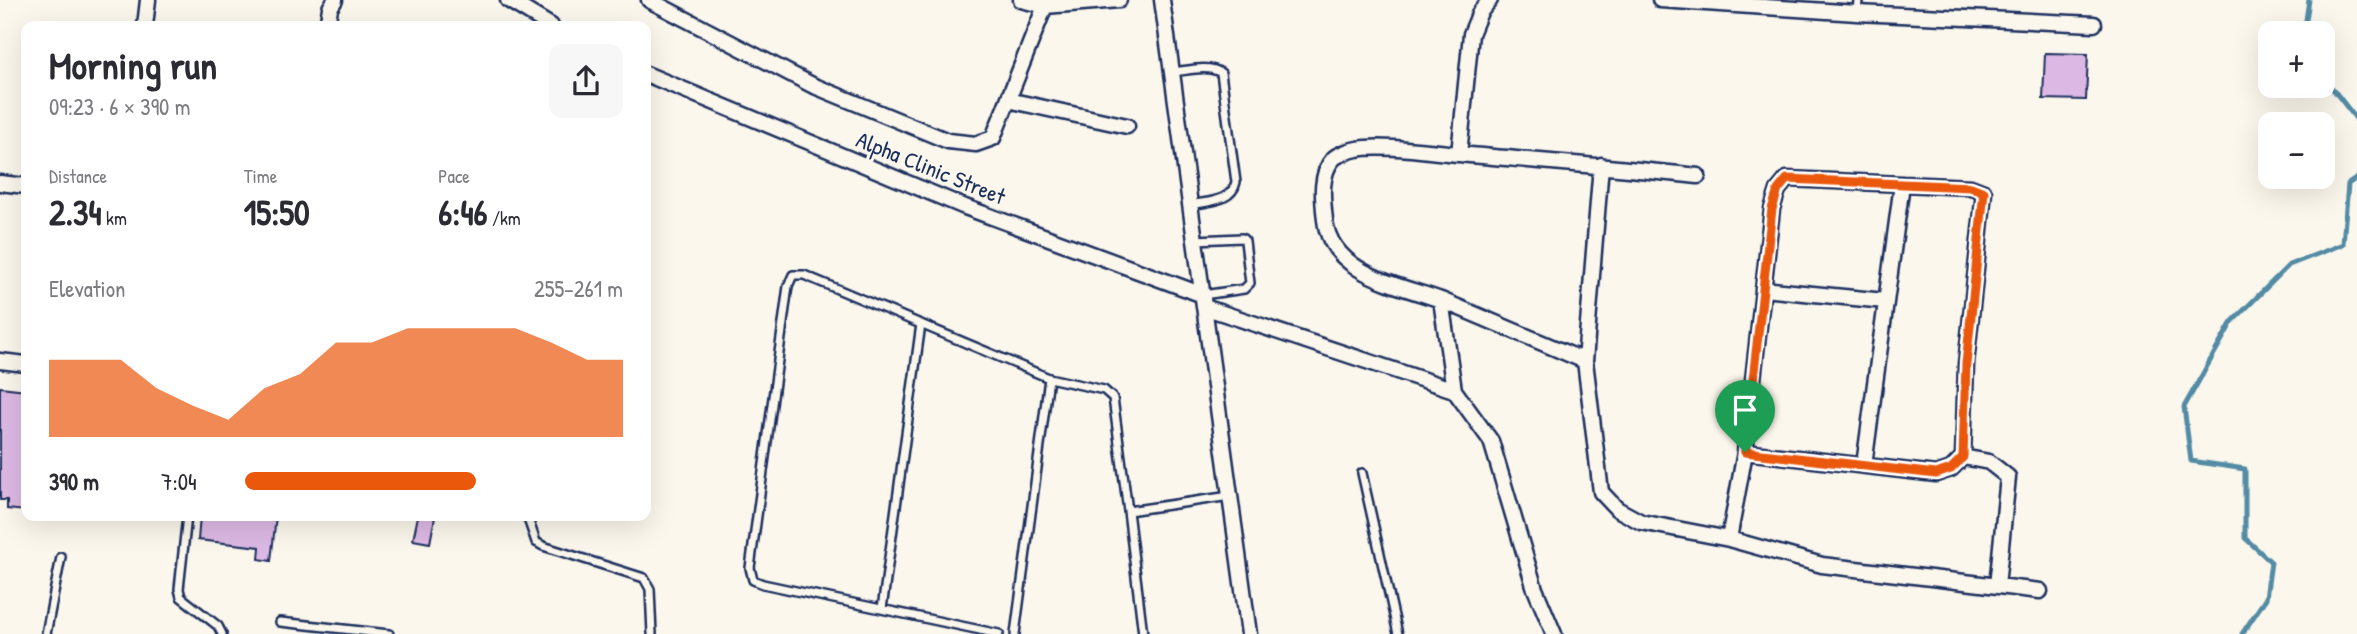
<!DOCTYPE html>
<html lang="en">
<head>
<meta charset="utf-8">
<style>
  body { margin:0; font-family:"Patrick Hand",sans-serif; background:#f7f7f7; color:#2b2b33; height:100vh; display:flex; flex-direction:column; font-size:26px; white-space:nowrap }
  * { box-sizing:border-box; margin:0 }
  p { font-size:23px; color:#7c7c81 }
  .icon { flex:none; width:38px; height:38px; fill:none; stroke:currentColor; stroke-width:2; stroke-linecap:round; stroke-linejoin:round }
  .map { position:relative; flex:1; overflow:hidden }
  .details { position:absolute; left:21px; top:21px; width:630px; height:500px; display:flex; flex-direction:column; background:#fff; border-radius:14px; box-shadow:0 7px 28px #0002 }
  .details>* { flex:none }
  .buttons { position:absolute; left:2258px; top:21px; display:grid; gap:14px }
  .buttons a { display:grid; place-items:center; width:77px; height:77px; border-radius:14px; background:#fff; box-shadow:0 7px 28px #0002; font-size:35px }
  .pin { position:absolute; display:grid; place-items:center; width:60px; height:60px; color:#fff; margin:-72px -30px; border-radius:50% 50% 50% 0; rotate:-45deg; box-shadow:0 0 7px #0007 }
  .pin .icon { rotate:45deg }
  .round { display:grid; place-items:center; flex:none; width:74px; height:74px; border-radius:14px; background:#f7f7f7 }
  .head { display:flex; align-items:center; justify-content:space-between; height:119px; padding:0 28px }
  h1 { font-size:38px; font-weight:700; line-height:52px }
  .metrics { display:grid; grid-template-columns:repeat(3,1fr); gap:10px; height:119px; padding:7px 28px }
  .metrics div { display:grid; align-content:center }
  .metrics b { font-size:35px; font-weight:700 }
  .metrics small { font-size:19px; font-weight:400 }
  .metrics p { font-size:19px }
  .chart { height:196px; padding:14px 28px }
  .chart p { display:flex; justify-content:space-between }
  .chart svg { width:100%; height:126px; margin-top:7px; fill:#ea580c; opacity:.7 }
  ul { padding:0 28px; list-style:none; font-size:23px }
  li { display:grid; grid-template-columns:112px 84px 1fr; align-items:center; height:52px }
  li i { height:18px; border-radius:9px; background:#ea580c }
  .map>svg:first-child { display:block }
</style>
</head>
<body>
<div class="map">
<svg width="2357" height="634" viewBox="0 0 2357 634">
  <rect width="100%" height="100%" fill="#fbf7ec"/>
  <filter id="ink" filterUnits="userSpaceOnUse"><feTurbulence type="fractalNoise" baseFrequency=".0143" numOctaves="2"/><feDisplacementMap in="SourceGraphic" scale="14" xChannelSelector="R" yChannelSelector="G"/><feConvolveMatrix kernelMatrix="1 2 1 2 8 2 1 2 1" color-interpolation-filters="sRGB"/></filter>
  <g filter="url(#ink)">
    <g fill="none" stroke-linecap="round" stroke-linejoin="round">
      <!-- stream -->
      <path stroke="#538ba5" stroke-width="5" d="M2304,33L2309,0
        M2322,75L2357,120
        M2242,634L2266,598L2271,562L2245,538V469L2191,461L2184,407L2232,322L2289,265L2343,244L2348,184L2357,178"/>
    </g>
    <!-- building -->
    <path fill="#dcb9e4" stroke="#1b2f5e" stroke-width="2" d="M2045,53L2088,54L2086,100L2043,99Z
      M0,387L26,390V511L7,509V500H0Z
      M200,516H276L271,561L259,559L260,547L198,540Z
      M418,516L435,517L430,543L413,540Z"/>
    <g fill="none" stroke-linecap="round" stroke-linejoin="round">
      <defs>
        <path id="lane" d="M1857,13L1858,0
          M1172,72C1187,71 1208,64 1221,73L1236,182C1232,202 1208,201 1191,205
          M1195,240L1242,238L1245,241L1250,283L1244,289L1203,295
          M1362,473L1398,634
          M1128,511L1143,634
          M187,516L179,589L181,597L218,626L222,634
          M527,516L536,542L543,546L644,578L650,589L652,634
          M882,609L921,324
          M280,622L389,634
          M46,634L61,557
          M999,634L763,584L753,580L750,568L788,286L793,275H804L1049,378
          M1015,634L1049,378L1104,390L1113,398L1128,511L1230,496"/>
        <path id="street" d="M508,0L551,26
          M649,0L812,85L948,141L976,144L993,138L1045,6
          M1021,0L1045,6L1119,0
          M1162,0L1249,634
          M1660,0L1857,13L2094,24
          M145,26L148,0
          M327,26L330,8L335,0
          M646,74L965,207L1203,295
          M1008,100L1127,126
          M1459,154L1471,34L1480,12L1490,0
          M1601,165L1585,361L1601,492L1617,509L1641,522L1729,539L1822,565L2040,591
          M0,183L26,186
          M1763,289L1885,301
          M1441,300L1585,361
          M1204,307L1454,390
          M0,361L26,364
          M1963,457L1989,462L2008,477L1997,586
          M1864,465L1902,184
          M1729,539L1745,452L1772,209L1778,190L1787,179L1971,187L1984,192L1966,364L1963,457L1951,469L1936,474L1745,452
          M1554,634L1535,589L1491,441L1454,390L1441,300C1399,285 1331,274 1325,220C1323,201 1319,175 1333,159C1338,154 1351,150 1357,149C1381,144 1433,152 1459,154C1539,161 1618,167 1698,176"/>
      </defs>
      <!-- lane casing -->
      <use href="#lane" stroke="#1b2f5e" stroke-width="12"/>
      <!-- street casing -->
      <use href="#street" stroke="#1b2f5e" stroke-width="19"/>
      <!-- lane -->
      <use href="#lane" stroke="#fbf7ec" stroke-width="7"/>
      <!-- street -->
      <use href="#street" stroke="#fbf7ec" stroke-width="14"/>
    </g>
  </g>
  <g fill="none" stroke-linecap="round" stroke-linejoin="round" filter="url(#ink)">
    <defs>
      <path id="route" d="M1787,179L1971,187L1984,192L1966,364L1963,457L1951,469L1936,474L1745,452L1772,209L1778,190Z"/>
    </defs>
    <!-- route casing -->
    <use href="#route" stroke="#fff" stroke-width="14"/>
    <!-- route -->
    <use href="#route" stroke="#ea580c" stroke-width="9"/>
  </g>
  <g text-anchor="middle" stroke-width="6" stroke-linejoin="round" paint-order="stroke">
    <!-- street labels -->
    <g font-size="23" fill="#1b2f5e" stroke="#fbf7ec">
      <text transform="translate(931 168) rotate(22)" y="8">Alpha Clinic Street</text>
    </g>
  </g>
</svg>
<div class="buttons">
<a>+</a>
<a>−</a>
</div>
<div class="pin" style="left:1745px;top:452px;background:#1e9e55"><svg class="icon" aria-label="arrive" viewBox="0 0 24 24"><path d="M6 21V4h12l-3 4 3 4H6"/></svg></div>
<section class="details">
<div class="head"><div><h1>Morning run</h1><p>09:23 · 6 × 390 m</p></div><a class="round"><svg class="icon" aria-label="share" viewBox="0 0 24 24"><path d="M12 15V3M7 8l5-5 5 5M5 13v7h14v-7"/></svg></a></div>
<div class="metrics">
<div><p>Distance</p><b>2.34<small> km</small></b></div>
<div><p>Time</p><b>15:50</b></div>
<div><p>Pace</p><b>6:46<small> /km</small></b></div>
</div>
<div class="chart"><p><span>Elevation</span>255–261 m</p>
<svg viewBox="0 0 160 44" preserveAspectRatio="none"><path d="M0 44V17L10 17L20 17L30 27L40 33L50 38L60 27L70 22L80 11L90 11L100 6L110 6L120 6L130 6L140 11L150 17L160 17V44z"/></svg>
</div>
<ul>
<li><b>390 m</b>7:04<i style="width:61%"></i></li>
</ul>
</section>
</div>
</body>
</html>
